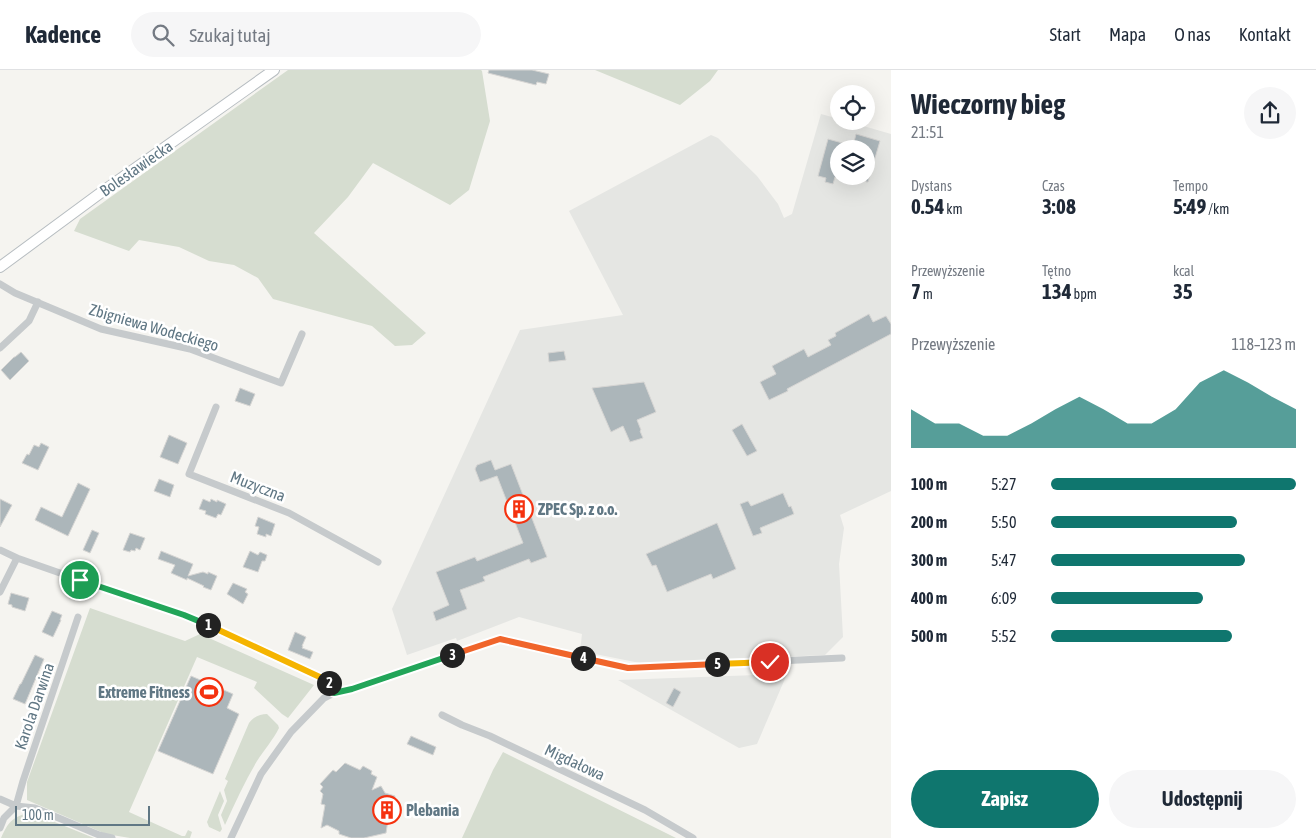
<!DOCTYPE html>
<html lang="pl">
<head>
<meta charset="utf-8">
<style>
  body { margin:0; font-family:"Asap Condensed",sans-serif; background:#f6f6f7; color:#1f2937; height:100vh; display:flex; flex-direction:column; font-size:19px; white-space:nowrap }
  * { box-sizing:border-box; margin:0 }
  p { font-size:16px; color:#747a83 }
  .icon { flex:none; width:28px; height:28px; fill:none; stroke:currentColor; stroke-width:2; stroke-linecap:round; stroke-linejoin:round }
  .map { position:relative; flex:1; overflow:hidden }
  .drawer { display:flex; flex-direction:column; background:#fff; width:425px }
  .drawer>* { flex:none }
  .fabs { position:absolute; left:830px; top:15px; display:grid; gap:10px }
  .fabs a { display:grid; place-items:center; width:45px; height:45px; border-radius:50%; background:#fff; box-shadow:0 5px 20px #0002; font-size:25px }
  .scale { position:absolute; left:15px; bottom:12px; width:135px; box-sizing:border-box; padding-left:5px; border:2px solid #607784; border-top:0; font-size:14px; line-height:18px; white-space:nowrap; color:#607784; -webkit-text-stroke:4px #fff; paint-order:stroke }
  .pin { position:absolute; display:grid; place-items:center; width:42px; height:42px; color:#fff; margin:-21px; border:2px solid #fff; border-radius:50%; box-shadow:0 1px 5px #0007 }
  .km { position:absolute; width:25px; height:25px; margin:-12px; border-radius:50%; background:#222; color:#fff; font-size:14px; line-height:25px; text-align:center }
  .round { display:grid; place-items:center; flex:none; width:52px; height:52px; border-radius:26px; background:#f6f6f7 }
  .head { display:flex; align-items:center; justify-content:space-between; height:85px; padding:0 20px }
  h1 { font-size:28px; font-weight:700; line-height:38px }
  .metrics { display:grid; grid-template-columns:repeat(3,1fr); gap:8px; height:85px; padding:5px 20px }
  .metrics div { display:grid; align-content:center }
  .metrics b { font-size:21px; font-weight:700 }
  .metrics small { font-size:14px; font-weight:400 }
  .metrics p { font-size:14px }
  .chart { height:140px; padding:10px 20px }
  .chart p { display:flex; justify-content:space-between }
  .chart svg { width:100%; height:90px; margin-top:5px; fill:#0f766e; opacity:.7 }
  .cta { display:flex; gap:10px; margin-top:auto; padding:10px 20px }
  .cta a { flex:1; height:58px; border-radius:30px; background:#0f766e; color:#fff; font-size:20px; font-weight:700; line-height:58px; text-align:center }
  .cta a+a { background:#f6f6f7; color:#1f2937 }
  ul { padding:0 20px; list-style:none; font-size:16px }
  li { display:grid; grid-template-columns:80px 60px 1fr; align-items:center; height:38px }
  li i { height:12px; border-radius:6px; background:#0f766e }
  header { display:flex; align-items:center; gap:30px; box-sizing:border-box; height:70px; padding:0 25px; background:#fff; border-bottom:1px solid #e0e1e3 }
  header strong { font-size:24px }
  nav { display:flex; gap:28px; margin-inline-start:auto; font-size:18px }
  .search { width:350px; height:45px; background:#f6f6f7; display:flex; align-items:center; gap:12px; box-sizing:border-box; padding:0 18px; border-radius:28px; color:#747a83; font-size:19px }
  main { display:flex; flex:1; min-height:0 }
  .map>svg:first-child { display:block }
</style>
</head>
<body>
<header>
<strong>Kadence</strong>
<div class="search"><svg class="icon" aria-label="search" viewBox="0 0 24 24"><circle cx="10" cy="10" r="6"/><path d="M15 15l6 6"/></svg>Szukaj tutaj</div>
<nav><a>Start</a><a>Mapa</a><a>O nas</a><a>Kontakt</a></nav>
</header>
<main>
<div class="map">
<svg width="891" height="768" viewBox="0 0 891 768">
  <rect width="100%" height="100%" fill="#f5f4f0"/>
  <!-- built -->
  <path fill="#e5e6e3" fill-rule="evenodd" d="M821,44L839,49V51H846L891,64V421L840,445L844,458L839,494L843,567L825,585L640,593L580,581L582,564L519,547L457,571L456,568L407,585L392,539L520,260L623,245L569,141L711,65L718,68L757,106L778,134L784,148L792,144ZM839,79H866V106H839Z
    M787,604L757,674L739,678L618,610Z"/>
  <!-- green -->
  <path fill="#d6ddd0" d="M288,0H481L482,1L490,51L469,120L450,135L373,93L348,127L314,163L426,263L412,275L395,276L372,256L273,229L258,208L234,195L209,191L179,177L139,170L129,181L74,161L80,149Z
    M595,0H718L710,11L680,35Z
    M90,538L185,571L200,564L314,615L288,648L282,644L254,618L257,612L197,587L129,742L182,766H185L188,760L192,762L190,768H130L106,764L27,730V712Z
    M267,644L278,655L279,658C273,670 264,680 257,691C245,711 235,733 225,755L221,745L227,731L224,720L228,711L225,709L249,653C253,647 260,644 267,644Z
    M503,682L676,768H462L493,700Z
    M220,721L224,731L218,745L222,759L220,762L209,757L207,752Z
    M27,743L35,744L94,768H1C8,753 11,748 27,743Z"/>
  <!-- building -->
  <path fill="#acb6ba" stroke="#d6d5d3" d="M489,0H532L549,4L546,14L537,12L536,15L488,3Z
    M856,64L880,71L868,112H866V79H839V108L835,107L833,114L825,112L826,108L818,106L828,69L853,76Z
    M869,244L873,252L886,246L891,254V264L787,319L788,321L769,330L760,312L776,304L772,296L804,279L808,287L831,275L828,270L836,266L835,263Z
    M564,281L566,290L549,292L548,283Z
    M21,282L29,291L10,310L1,300L14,287H15Z
    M644,312L656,342L637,350L641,360L640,361L643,368L630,372L623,356L611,362L592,318Z
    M240,318L255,324L250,336L235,331Z
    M742,354L757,381L747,386L732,360Z
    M169,365L187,373L178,394L160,387Z
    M41,373L49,377L38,400L22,393L27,384L29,385L34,375L39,377Z
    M491,390L495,400L511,394L547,487L531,493L529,489L483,507L485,511L460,520L467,539L436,551L433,542L449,535L436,502L475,487L477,491L523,473L497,406L480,412L475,399L477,395Z
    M159,409L174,415L170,427L154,421Z
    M78,413L90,419L68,466L35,450L41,437L62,447Z
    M783,423L789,437L791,436L794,444L760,458L762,463L753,466L740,434L748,431L751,436Z
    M0,429L12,435L0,457Z
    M203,429L210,432L211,429L217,432V430L226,434L221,445L218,444L216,448L205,444L206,441L199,439Z
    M258,447L275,454L271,466L266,464V467L257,464L259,457L255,456Z
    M717,453L736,499L713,509L711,504L667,522L656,495L652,496L646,484Z
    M92,460L99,463L90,483L83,480Z
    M130,463L145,468L140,480L136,478L135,481L131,480L130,482L123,480Z
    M161,481L193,494L188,506L203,502L208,504V502L217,506L211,520L203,517L204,516L187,508V510L171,503L175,495L158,489Z
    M250,481L258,485L260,482L267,485L265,491H262L258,502L243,497Z
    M233,513L247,519L245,522L248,524L243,534L227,524Z
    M11,523L29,528L25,541L12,537V535L8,534Z
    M52,541L62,545L60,550H61L53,567L42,562Z
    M295,562L306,567L302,576H303L302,578L313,582L310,589L288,580Z
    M35,585L44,589L25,634L13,629L20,614H21Z
    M191,606L233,624L227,638L239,644L213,704L158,681Z
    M674,618L681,622L673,637L666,633Z
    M411,666L436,677L433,685L407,674Z
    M345,693L360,700L363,696L372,701L371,704L377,707L372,720L381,716L385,723L395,726L392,751L388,750L386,763L364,768H351L339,764V761L327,755L321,758L325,735L321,734L323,724L320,721L323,717L320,714L333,700L336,702Z"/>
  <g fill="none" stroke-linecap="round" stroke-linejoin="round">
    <defs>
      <path id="secondary" d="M0,197L99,124L274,0"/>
    </defs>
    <!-- secondary casing -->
    <use href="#secondary" stroke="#b7bdc1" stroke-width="12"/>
    <!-- street -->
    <path stroke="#c6cacc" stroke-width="7" d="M0,214L15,223L101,259L190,279L281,313L302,264
      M0,278L29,251L38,232
      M216,337L189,404L289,443L378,492
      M0,480L17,488L80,510L202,552L325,609L330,616L334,623
      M0,522L17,488
      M442,645L462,655L490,666L645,740L693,768
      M0,729L16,736L35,738L99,765L112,768
      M0,758L4,748L16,736L23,711L78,547
      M231,768L261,704L291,662L324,628L334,623L352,619L500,569L628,598L842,588"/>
    <!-- secondary -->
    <use href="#secondary" stroke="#fff" stroke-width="10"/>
  </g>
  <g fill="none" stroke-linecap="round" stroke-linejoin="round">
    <defs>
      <path id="split-1" d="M80,510L184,545L208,555"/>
      <path id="split-2" d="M208,555L324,609L329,613"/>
      <path id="split-3" d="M329,613L334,623L352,619L452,585"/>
      <path id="split-4" d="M452,585L500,569L583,588"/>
      <path id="split-5" d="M583,588L628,598L717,594"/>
      <path id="split-6" d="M717,594L770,592"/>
    </defs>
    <!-- split-1 casing -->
    <use href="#split-1" stroke="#fff" stroke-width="10"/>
    <!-- split-2 casing -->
    <use href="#split-2" stroke="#fff" stroke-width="10"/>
    <!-- split-3 casing -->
    <use href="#split-3" stroke="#fff" stroke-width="10"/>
    <!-- split-4 casing -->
    <use href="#split-4" stroke="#fff" stroke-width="10"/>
    <!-- split-5 casing -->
    <use href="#split-5" stroke="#fff" stroke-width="10"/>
    <!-- split-6 casing -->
    <use href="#split-6" stroke="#fff" stroke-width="10"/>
    <!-- split-1 -->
    <use href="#split-1" stroke="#22a559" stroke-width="6"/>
    <!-- split-2 -->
    <use href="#split-2" stroke="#f5b400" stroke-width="6"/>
    <!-- split-3 -->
    <use href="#split-3" stroke="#22a559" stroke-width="6"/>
    <!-- split-4 -->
    <use href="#split-4" stroke="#f0652b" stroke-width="6"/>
    <!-- split-5 -->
    <use href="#split-5" stroke="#f0652b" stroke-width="6"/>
    <!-- split-6 -->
    <use href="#split-6" stroke="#f5b400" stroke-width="6"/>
  </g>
  <!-- icons -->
  <defs>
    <symbol id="building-ring" viewBox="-11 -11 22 22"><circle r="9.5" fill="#fff" stroke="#f5320f" stroke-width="1.5"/><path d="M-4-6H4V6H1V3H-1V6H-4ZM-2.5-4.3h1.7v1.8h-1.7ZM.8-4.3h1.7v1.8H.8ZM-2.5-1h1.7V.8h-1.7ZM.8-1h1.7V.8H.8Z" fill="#f5320f"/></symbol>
    <symbol id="stadium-ring" viewBox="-11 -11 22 22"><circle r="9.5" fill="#fff" stroke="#f5320f" stroke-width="1.5"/><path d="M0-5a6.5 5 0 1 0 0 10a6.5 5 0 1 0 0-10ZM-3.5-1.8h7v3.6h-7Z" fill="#f5320f"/></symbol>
  </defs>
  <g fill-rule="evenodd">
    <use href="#building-ring" x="503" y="423" width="32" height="32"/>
    <use href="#stadium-ring" x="193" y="606" width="32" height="32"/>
    <use href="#building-ring" x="371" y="724" width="32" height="32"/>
  </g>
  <g text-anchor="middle" stroke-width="5" stroke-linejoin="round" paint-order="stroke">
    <!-- street labels -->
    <g font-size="16" fill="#607784" stroke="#fff">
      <text transform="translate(136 98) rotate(-35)" y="6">Bolesławiecka</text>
      <text transform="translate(154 257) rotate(16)" y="6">Zbigniewa Wodeckiego</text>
      <text transform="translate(258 416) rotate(21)" y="6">Muzyczna</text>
      <text transform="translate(34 636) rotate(-71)" y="6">Karola Darwina</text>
      <text transform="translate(575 692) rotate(25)" y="6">Migdałowa</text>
    </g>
    <!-- poi labels -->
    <g font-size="16" font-weight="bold" fill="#607784" stroke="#fff" text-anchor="start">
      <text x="538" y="445">ZPEC Sp. z o.o.</text>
      <text x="190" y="628" text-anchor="end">Extreme Fitness</text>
      <text x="406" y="746">Plebania</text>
    </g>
  </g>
</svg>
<div class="fabs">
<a><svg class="icon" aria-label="locate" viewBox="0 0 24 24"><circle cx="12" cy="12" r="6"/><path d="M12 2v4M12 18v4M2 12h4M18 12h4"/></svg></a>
<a><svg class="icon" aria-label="layers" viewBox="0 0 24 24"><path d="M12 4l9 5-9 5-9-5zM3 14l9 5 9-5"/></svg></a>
</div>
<div class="scale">100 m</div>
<div class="pin" style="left:80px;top:510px;background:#1e9e55"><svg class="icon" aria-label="arrive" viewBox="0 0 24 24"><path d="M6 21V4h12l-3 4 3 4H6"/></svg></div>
<div class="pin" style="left:770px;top:592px;background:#d93025"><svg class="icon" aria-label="check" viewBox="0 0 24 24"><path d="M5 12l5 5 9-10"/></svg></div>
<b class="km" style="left:208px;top:555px">1</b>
<b class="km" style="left:329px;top:613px">2</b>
<b class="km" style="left:452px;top:585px">3</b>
<b class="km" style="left:583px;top:588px">4</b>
<b class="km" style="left:717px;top:594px">5</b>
</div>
<section class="drawer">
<div class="head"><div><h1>Wieczorny bieg</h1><p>21:51</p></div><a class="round"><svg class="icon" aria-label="share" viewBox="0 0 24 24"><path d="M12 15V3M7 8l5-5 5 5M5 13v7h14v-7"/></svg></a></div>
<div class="metrics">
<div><p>Dystans</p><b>0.54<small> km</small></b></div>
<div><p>Czas</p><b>3:08</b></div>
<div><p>Tempo</p><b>5:49<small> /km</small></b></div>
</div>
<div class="metrics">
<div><p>Przewyższenie</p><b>7<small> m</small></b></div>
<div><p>Tętno</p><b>134<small> bpm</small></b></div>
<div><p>kcal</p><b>35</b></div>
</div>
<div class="chart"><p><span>Przewyższenie</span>118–123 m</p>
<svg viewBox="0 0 160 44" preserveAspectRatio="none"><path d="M0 44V25L10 32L20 32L30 38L40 38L50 32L60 25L70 19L80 25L90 32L100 32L110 25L120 12L130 6L140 12L150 19L160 25V44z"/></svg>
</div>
<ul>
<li><b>100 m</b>5:27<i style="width:100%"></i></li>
<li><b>200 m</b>5:50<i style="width:76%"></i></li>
<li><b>300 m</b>5:47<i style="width:79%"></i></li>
<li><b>400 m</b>6:09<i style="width:62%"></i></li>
<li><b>500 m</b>5:52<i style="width:74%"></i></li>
</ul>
<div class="cta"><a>Zapisz</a><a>Udostępnij</a></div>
</section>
</main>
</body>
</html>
